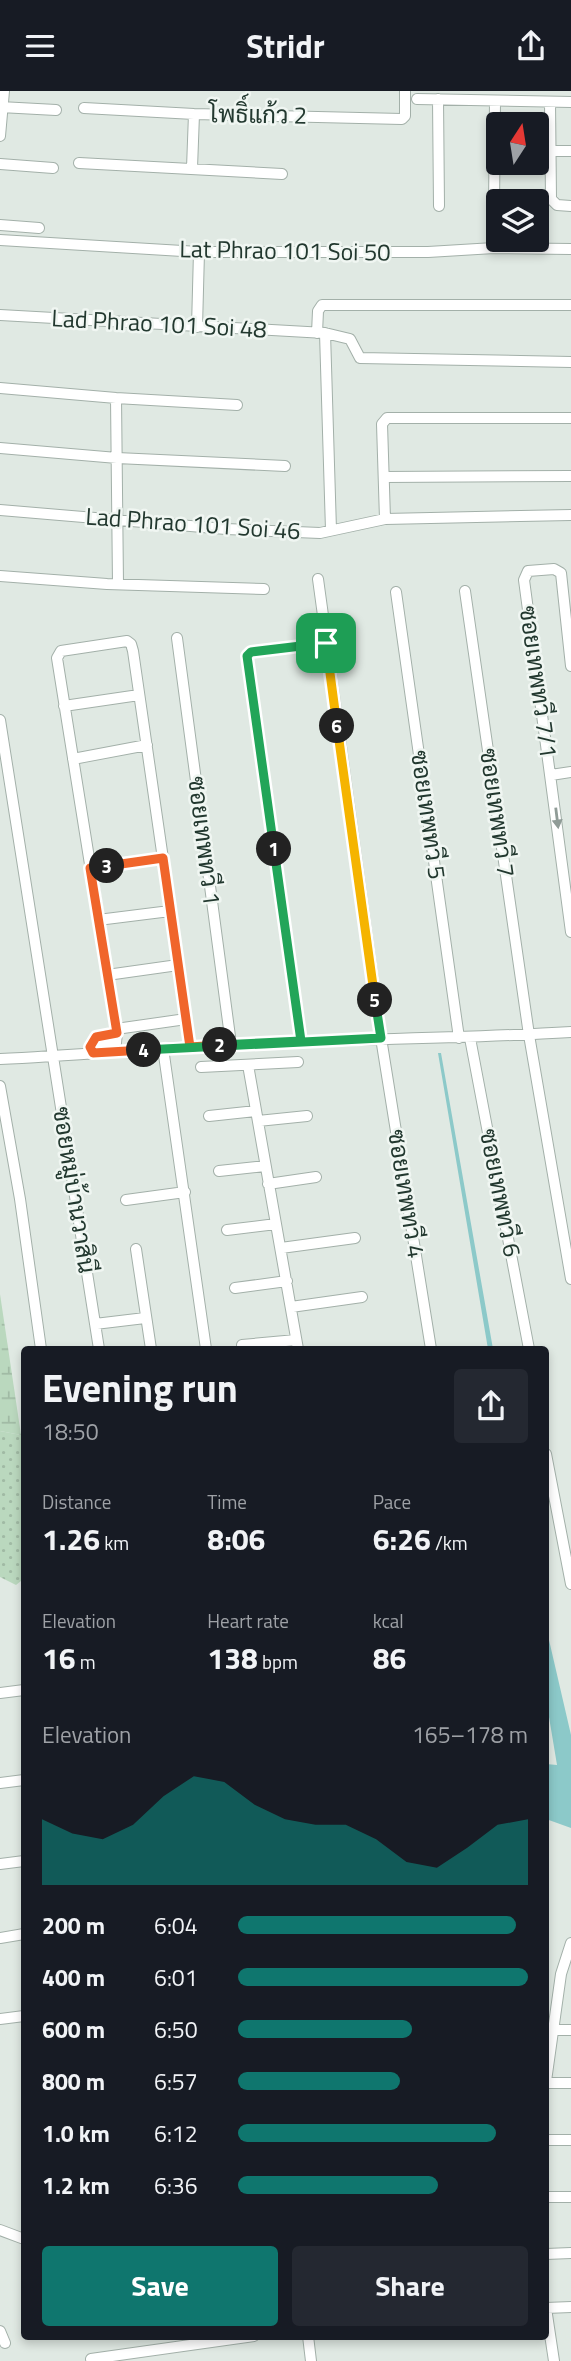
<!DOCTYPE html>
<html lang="en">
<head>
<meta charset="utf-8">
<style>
  body { margin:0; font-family:"Titillium Web",Sarabun,sans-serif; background:#242831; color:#f1f3f6; height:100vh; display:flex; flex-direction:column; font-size:26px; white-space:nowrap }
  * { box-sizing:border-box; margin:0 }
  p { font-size:23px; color:#9ea1a6 }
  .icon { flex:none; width:38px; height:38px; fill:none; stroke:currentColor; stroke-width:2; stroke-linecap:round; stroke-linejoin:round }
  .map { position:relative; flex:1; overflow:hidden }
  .drawer { position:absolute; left:21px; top:1255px; width:528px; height:994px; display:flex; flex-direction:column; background:#171b24; border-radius:7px; box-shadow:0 4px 10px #0003 }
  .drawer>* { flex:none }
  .needle { width:46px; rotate:12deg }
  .buttons { position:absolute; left:486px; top:21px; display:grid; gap:14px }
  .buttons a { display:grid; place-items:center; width:63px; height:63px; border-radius:7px; background:#171b24; box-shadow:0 4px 10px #0003; font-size:35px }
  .pin { position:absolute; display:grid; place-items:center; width:60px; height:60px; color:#fff; margin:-30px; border-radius:14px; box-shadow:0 4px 10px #0006 }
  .km { position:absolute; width:35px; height:35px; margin:-18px; border-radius:50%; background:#222; color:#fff; font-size:19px; line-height:35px; text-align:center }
  .round { display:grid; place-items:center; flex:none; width:74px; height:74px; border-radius:7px; background:#242831 }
  .summary { display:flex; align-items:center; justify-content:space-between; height:119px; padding:0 21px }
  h1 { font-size:38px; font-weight:700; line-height:52px }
  .stats { display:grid; grid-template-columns:repeat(3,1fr); gap:10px; height:119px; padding:7px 21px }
  .stats div { display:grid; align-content:center }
  .stats b { font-size:30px; font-weight:700 }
  .stats small { font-size:19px; font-weight:400 }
  .stats p { font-size:19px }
  .chart { height:196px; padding:14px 21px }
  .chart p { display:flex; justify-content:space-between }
  .chart svg { width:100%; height:126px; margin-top:7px; fill:#0f766e; opacity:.7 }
  .cta { display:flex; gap:14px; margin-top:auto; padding:14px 21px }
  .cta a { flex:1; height:80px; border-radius:7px; background:#0f766e; color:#fff; font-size:28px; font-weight:700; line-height:80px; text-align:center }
  .cta a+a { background:#242831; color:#f1f3f6 }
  ul { padding:0 21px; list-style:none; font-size:23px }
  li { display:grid; grid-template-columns:112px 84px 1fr; align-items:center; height:52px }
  li i { height:18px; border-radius:9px; background:#0f766e }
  header { display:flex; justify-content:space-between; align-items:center; height:91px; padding:0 21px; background:#171b24; font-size:32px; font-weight:700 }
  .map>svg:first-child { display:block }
</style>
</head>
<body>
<header><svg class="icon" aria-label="menu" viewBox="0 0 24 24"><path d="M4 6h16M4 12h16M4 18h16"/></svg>Stridr<svg class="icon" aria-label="share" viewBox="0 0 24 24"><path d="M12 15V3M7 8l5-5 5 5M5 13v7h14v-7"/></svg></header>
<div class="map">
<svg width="571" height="2270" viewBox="0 0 571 2270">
  <defs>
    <pattern id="grass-dots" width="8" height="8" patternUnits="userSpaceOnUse" patternTransform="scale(1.75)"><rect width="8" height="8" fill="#bad8be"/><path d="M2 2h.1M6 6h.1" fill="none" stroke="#a0baa4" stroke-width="1.8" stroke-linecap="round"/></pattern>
    <pattern id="wetland-marsh" width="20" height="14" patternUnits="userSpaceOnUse" patternTransform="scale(1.75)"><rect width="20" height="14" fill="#bad8be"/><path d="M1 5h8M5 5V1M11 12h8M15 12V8" fill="none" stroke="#a0baa4"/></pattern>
  </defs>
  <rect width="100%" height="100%" fill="#e0e9e3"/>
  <!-- grass -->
  <path fill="url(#grass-dots)" d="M0,1340L21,1344C29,1392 25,1442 21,1490L16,1494L0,1486Z"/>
  <!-- wetland -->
  <path fill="url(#wetland-marsh)" d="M0,1203L21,1344L0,1340Z"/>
  <!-- water -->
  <path fill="#8cc9c9" d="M438,962H441L493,1258H488Z
    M546,1536L571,1644V1737L546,1728V1673L557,1674L546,1608Z"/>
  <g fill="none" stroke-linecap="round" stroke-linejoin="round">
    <defs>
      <path id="minor" d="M417,8L571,11
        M438,8L439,115
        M550,11L551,108L557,114L571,115
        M0,16L56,19
        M84,17L194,23L402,28L405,25V0
        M0,45L4,0
        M552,60H571
        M79,72L282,83
        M0,73L53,77
        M192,77L194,23
        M494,117L495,10
        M0,134L39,137
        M0,149L199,161H428L494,157L571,158
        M0,224L325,242L331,439
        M197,236L199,161
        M317,242L318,220L322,214H571
        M325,242L350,248L360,267L571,271
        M0,297L116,307L237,314
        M116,307L118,493
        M0,357L117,367L285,375
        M384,386L571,385
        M0,419L226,438L320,442L385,428L571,424
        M385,428L382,333L387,327H571
        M0,485L107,493L264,498
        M318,488L381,947L431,1258
        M465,500L529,944L571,1188
        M396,501L459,947
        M177,547L231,953
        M571,575L561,482L554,478L528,480L524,489L571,841
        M64,615L139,604
        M0,629L99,1258
        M73,668L147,654
        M551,684L571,681
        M90,777L163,767
        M98,829L170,820
        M107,884L178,874
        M116,938L186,928
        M470,947L529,1258
        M301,950L247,565L251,561L326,553
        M163,957L206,1258
        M101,962V956L116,952L117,942L57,567L61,560L127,550L131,553L133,560L190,955
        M93,963L90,956L96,946L117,942
        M0,968C78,965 156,956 235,953C347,948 459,948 571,941
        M248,974L298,1258
        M201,976L298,971
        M0,995L20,1108L41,1258
        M209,1025L256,1020
        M258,1030L307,1025
        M219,1080L265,1075
        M268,1093L316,1086
        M126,1109L185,1101
        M227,1139L276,1133
        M281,1157L355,1147
        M136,1158L151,1258
        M235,1197L287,1190
        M291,1216L362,1206
        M95,1233L145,1227
        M242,1254L296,1249
        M546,1363L571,1493
        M0,1602L24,1599
        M0,1692L24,1689
        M0,1773L24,1770
        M0,1847L24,1843
        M0,1928L24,1925
        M552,1939H571
        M546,1990L561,1883L571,1852
        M546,1992H571
        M546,2049H571
        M546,2106H571
        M0,2139L24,2148
        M546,2163L571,2162
        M546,2217L554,2270
        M546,2217L571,2216
        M0,2240L5,2252
        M308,2245L311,2270
        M91,2268L254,2245"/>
    </defs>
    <!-- minor casing -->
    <use href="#minor" stroke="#a3b0a9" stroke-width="12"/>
    <!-- minor -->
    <use href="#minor" stroke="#fff" stroke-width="10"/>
  </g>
  <!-- one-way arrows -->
  <defs><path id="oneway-solid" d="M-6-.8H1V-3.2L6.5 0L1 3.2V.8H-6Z" transform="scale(1.75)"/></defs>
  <use fill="#909c97" href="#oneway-solid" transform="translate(557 727) rotate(83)"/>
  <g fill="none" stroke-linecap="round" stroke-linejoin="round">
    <defs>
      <path id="split-1" d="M274,758L247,565L251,561L326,552"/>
      <path id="split-2" d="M220,954L301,950L274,758"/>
      <path id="split-3" d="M107,775L163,767L190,956L220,954"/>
      <path id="split-4" d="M107,775L90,777L117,942L96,946L90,956L93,962L144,959"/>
      <path id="split-5" d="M144,959L381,947L375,909"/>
      <path id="split-6" d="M337,635L375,909"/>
      <path id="split-7" d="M326,552L337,635"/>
    </defs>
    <!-- split-1 casing -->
    <use href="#split-1" stroke="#fff" stroke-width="14"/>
    <!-- split-2 casing -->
    <use href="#split-2" stroke="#fff" stroke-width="14"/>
    <!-- split-3 casing -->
    <use href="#split-3" stroke="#fff" stroke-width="14"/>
    <!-- split-4 casing -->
    <use href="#split-4" stroke="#fff" stroke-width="14"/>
    <!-- split-5 casing -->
    <use href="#split-5" stroke="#fff" stroke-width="14"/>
    <!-- split-6 casing -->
    <use href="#split-6" stroke="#fff" stroke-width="14"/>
    <!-- split-7 casing -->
    <use href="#split-7" stroke="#fff" stroke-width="14"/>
    <!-- split-1 -->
    <use href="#split-1" stroke="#22a559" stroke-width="9"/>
    <!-- split-2 -->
    <use href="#split-2" stroke="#22a559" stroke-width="9"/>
    <!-- split-3 -->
    <use href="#split-3" stroke="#f0652b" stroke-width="9"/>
    <!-- split-4 -->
    <use href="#split-4" stroke="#f0652b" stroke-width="9"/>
    <!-- split-5 -->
    <use href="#split-5" stroke="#22a559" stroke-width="9"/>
    <!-- split-6 -->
    <use href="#split-6" stroke="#f5b400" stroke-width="9"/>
    <!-- split-7 -->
    <use href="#split-7" stroke="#f5b400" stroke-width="9"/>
  </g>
  <g text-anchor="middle" stroke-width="5" stroke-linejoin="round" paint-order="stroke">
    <!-- street labels -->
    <g font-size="24" fill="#22382f" stroke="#f0f6f2">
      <text transform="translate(258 24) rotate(1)" y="8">โพธิ์แก้ว 2</text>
      <text transform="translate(285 160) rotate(1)" y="8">Lat Phrao 101 Soi 50</text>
      <text transform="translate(159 233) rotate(3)" y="8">Lad Phrao 101 Soi 48</text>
      <text transform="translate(193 433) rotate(4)" y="8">Lad Phrao 101 Soi 46</text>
      <text transform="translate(538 591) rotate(82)" y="8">ซอยเทพทวี 7/1</text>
      <text transform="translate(497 722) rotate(82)" y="8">ซอยเทพทวี 7</text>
      <text transform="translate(428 724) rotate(82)" y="8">ซอยเทพทวี 5</text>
      <text transform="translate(204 750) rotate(83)" y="8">ซอยเทพทวี 1</text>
      <text transform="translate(74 1099) rotate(81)" y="8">ซอยหมู่บ้านวาสินี</text>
      <text transform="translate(500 1102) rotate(79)" y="8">ซอยเทพทวี 6</text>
      <text transform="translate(406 1103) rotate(81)" y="8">ซอยเทพทวี 4</text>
    </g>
  </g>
</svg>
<div class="buttons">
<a><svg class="needle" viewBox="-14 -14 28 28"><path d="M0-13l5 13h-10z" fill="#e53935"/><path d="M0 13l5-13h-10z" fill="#9ea1a6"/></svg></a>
<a><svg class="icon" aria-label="layers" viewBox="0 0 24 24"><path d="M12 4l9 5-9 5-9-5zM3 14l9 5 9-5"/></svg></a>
</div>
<div class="pin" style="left:326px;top:552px;background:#1e9e55"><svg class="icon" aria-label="arrive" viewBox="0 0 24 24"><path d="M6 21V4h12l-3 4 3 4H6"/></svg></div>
<b class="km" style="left:274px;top:758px">1</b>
<b class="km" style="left:220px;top:954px">2</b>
<b class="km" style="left:107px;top:775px">3</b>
<b class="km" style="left:144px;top:959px">4</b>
<b class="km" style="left:375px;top:909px">5</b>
<b class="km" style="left:337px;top:635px">6</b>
<section class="drawer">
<div class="summary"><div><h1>Evening run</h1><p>18:50</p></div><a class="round"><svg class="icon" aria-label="share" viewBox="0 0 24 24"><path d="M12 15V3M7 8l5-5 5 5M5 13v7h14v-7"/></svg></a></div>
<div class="stats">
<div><p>Distance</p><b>1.26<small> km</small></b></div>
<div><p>Time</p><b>8:06</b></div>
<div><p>Pace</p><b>6:26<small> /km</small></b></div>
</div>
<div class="stats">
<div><p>Elevation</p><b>16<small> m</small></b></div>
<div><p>Heart rate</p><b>138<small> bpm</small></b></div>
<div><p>kcal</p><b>86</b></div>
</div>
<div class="chart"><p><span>Elevation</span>165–178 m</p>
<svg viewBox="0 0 160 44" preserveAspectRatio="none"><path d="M0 44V21L10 26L20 28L30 23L40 13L50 6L60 8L70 16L80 21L90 23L100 23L110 28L120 36L130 38L140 31L150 23L160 21V44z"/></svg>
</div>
<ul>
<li><b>200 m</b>6:04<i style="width:96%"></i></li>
<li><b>400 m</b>6:01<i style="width:100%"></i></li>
<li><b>600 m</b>6:50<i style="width:60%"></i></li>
<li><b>800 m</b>6:57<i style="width:56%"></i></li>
<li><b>1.0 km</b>6:12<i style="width:89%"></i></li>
<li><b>1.2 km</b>6:36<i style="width:69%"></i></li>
</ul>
<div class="cta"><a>Save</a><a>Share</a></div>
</section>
</div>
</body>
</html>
